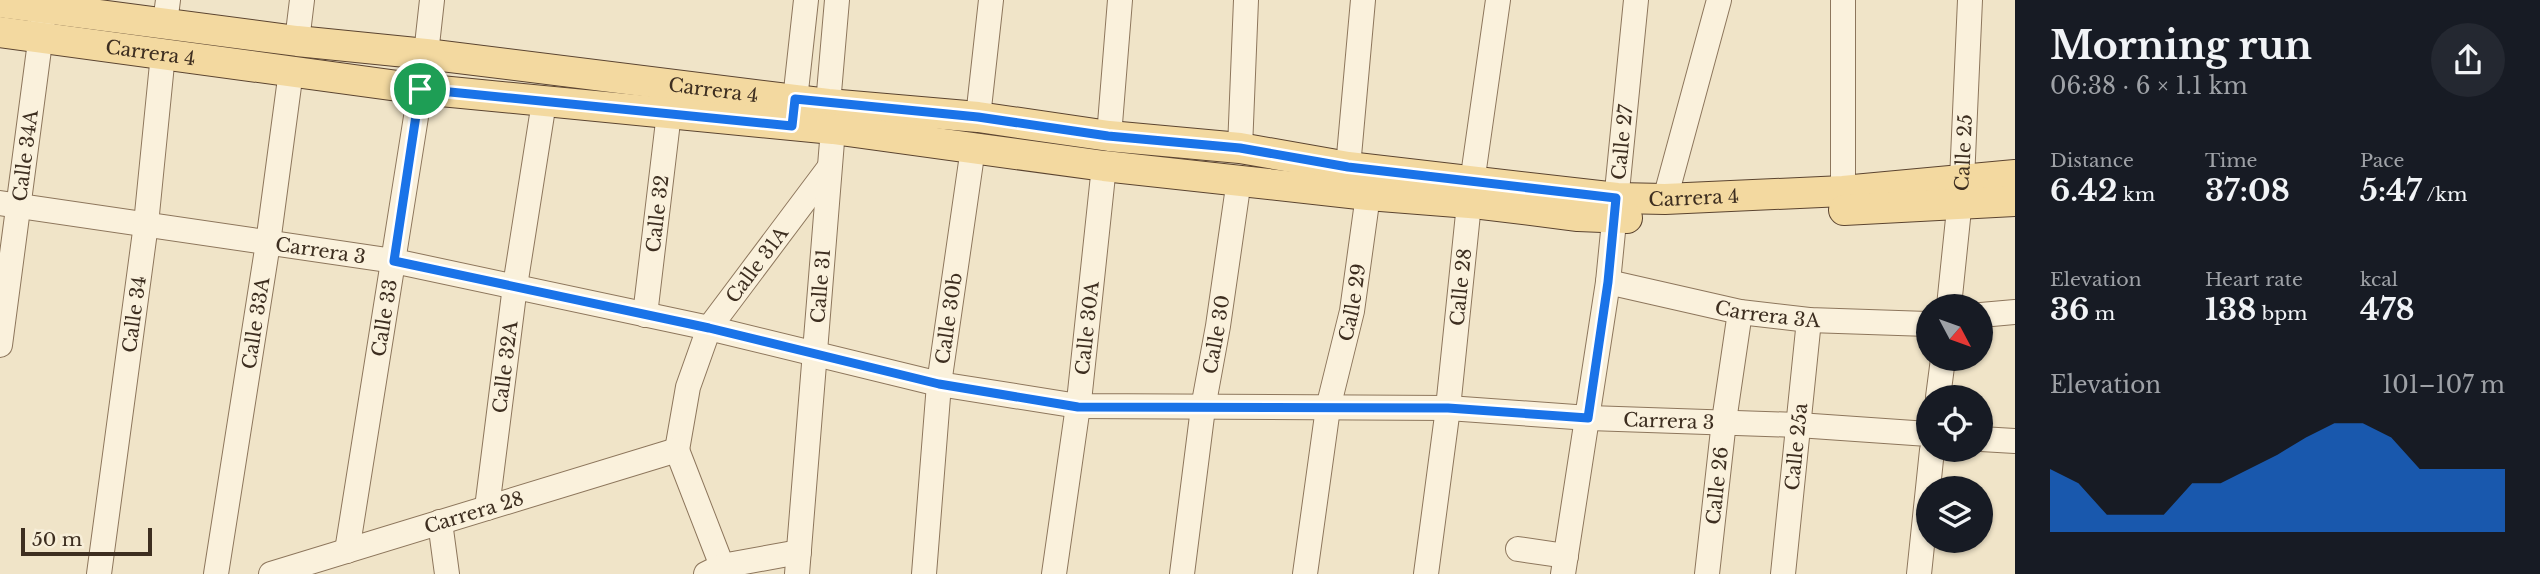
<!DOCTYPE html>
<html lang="en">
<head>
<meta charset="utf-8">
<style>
  body { margin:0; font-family:"Libre Baskerville",serif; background:#242831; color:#f1f3f6; height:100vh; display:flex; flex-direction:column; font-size:26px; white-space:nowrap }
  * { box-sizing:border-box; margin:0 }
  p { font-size:23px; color:#9ea1a6 }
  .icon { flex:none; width:38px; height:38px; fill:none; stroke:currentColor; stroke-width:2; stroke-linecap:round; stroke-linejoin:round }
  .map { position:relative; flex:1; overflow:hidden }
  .side { display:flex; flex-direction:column; background:#171b24; width:525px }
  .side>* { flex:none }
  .needle { width:46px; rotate:131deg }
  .controls { position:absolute; left:1916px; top:294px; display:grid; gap:14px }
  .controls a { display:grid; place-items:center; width:77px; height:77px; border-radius:50%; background:#171b24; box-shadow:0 2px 5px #0004; font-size:35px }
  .scale { position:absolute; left:21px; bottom:18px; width:131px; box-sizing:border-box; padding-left:7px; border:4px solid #3d2e20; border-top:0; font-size:19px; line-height:24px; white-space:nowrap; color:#3d2e20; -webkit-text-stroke:5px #f7eed8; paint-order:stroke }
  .pin { position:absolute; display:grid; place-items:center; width:60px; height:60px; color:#fff; margin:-30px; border:4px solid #fff; border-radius:50%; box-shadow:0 2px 7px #0007 }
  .round { display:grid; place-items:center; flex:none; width:74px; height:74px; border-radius:37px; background:#242831 }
  .head { display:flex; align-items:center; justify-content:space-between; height:119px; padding:0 35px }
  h1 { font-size:38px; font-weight:700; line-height:52px }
  .stats { display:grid; grid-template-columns:repeat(3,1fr); gap:10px; height:119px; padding:7px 35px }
  .stats div { display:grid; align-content:center }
  .stats b { font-size:30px; font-weight:700 }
  .stats small { font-size:19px; font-weight:400 }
  .stats p { font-size:19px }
  .chart { height:196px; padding:14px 35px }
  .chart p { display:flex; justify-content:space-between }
  .chart svg { width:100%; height:126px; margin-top:7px; fill:#1a73e8; opacity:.7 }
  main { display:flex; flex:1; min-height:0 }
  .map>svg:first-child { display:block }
</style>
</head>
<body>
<main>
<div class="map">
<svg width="2015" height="574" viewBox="0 0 2015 574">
  <rect width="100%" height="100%" fill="#f0e4c8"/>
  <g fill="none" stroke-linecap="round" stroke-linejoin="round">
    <defs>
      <g id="minor">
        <path d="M1843,0V191"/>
        <path d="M165,23L168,0"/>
        <path d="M297,41L302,0"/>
        <path d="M978,117L991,0"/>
        <path d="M793,118L806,0"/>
        <path d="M1109,136L1120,0"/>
        <path d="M1240,148L1246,0"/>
        <path d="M1348,167L1363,0"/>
        <path d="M1665,199L1719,0"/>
        <path id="s1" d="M0,203L394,261L709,328L939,384L1078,406L1448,408L1589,418L1798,425L1928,434"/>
        <path id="s2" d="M1608,282L1740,312L1809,320L1928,324"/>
        <path id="s3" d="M1949,306L1962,180L1970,0"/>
        <path id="s4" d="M645,315L669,113"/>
        <path d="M1981,315L2015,312"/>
        <path id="s5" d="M0,345L43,19"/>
        <path d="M1938,397L1943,359"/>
        <path d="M1981,439L2015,441"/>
        <path id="s6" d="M677,450L688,387L709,328L829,168"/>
        <path d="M677,450L722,566"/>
        <path id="s7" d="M487,508L515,286L544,102"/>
        <path d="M440,522L447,574"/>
        <path d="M1518,549L1566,556"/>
        <path id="s8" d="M347,551L426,54L432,0"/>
        <path id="s9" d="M99,574L146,224L163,54"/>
        <path id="s10" d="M216,574L268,243L291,71"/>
        <path id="s11" d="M271,574L677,450"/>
        <path d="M706,574L722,566L799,552"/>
        <path id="s12" d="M797,574L833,129L828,104L837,0"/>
        <path id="s13" d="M924,574L939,384L973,148"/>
        <path id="s14" d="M1054,574L1080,392L1104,166"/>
        <path id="s15" d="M1182,574L1203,408L1218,326L1239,180"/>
        <path id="s16" d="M1305,574L1328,408L1352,311L1368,195"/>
        <path id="s17" d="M1426,574L1448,408L1469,204L1498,0"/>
        <path id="s18" d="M1563,574L1608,282L1636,0"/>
        <path id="s19" d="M1707,574L1724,421L1740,312"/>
        <path id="s20" d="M1783,574L1809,320"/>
        <path d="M1919,574L1932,450"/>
      </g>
      <g id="major">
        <path id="s21" d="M0,2L297,41L426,54L828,104L978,117L1109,136L1240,148L1348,167L1617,198L1665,199L1843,191L2015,175"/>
        <path id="s22" d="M0,32L420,89L833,129L1104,166L1368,195L1482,204L1578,216L1627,218"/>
        <path d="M1844,210L2015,201"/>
      </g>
    </defs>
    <!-- minor casing -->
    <use href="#minor" stroke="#8d765c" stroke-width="26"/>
    <!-- major casing -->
    <use href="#major" stroke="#5b4430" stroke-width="32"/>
    <!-- minor -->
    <use href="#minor" stroke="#faf1dc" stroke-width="24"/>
    <!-- major -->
    <use href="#major" stroke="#f3d9a0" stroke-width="30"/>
  </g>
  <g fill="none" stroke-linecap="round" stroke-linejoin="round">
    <defs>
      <path id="route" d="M420,89L792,126L795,99L978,117L1108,136L1240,148L1348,167L1616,198L1608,282L1588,418L1448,408L1078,407L939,384L709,328L394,261Z"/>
    </defs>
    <!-- route casing -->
    <use href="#route" stroke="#fff" stroke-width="14"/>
    <!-- route -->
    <use href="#route" stroke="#1a73e8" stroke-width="9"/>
  </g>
  <g text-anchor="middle" stroke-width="5" stroke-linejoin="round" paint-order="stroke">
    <!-- street labels -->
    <g font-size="19" fill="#3d2e20" stroke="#f7eed8">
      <text dy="7" stroke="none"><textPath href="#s22" startOffset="152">Carrera 4</textPath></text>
      <text dy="7" stroke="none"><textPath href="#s21" startOffset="719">Carrera 4</textPath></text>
      <text dy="7" stroke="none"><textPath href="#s18" startOffset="436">Calle 27</textPath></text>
      <text dy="7" stroke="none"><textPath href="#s3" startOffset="154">Calle 25</textPath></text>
      <text dy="7" stroke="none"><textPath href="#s5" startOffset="191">Calle 34A</textPath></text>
      <text dy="7" stroke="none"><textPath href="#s21" startOffset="1706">Carrera 4</textPath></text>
      <text dy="7" stroke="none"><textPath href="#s4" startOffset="102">Calle 32</textPath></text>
      <text dy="7" stroke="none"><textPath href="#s1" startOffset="324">Carrera 3</textPath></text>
      <text dy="7" stroke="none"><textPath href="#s6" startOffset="206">Calle 31A</textPath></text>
      <text dy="7" stroke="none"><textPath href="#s12" startOffset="289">Calle 31</textPath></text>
      <text dy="7" stroke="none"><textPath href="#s17" startOffset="289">Calle 28</textPath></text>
      <text dy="7" stroke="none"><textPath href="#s16" startOffset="276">Calle 29</textPath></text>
      <text dy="7" stroke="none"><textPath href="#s2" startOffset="163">Carrera 3A</textPath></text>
      <text dy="7" stroke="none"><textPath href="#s9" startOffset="262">Calle 34</textPath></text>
      <text dy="7" stroke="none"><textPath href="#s8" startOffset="236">Calle 33</textPath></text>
      <text dy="7" stroke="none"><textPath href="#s13" startOffset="257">Calle 30b</textPath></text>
      <text dy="7" stroke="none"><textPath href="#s10" startOffset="254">Calle 33A</textPath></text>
      <text dy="7" stroke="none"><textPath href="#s14" startOffset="248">Calle 30A</textPath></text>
      <text dy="7" stroke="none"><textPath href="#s15" startOffset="242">Calle 30</textPath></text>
      <text dy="7" stroke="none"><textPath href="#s7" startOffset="142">Calle 32A</textPath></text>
      <text dy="7" stroke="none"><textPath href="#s1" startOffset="1689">Carrera 3</textPath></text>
      <text dy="7" stroke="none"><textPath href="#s20" startOffset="128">Calle 25a</textPath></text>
      <text dy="7" stroke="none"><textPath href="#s19" startOffset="89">Calle 26</textPath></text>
      <text dy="7" stroke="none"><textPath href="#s11" startOffset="212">Carrera 28</textPath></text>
    </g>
  </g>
</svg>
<div class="controls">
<a><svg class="needle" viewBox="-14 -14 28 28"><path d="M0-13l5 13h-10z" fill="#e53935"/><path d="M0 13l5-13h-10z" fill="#9ea1a6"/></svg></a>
<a><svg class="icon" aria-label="locate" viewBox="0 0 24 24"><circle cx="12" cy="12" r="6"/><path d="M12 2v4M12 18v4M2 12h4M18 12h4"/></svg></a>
<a><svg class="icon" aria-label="layers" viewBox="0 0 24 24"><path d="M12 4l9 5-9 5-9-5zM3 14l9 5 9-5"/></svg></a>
</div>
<div class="scale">50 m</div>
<div class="pin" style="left:420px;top:89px;background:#1e9e55"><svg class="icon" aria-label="arrive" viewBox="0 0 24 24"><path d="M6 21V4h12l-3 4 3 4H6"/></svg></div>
</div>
<section class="side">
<div class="head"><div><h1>Morning run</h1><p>06:38 · 6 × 1.1 km</p></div><a class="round"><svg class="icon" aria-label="share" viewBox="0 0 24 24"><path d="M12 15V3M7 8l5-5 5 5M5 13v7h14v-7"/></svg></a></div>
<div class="stats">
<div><p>Distance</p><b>6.42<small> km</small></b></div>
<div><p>Time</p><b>37:08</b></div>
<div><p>Pace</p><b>5:47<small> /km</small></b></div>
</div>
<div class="stats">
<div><p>Elevation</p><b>36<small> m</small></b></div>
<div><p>Heart rate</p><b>138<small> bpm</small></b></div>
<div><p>kcal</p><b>478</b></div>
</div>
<div class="chart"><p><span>Elevation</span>101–107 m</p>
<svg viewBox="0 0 160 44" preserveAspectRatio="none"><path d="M0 44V22L10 27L20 38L30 38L40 38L50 27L60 27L70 22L80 17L90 11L100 6L110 6L120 11L130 22L140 22L150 22L160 22V44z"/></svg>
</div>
</section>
</main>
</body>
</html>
